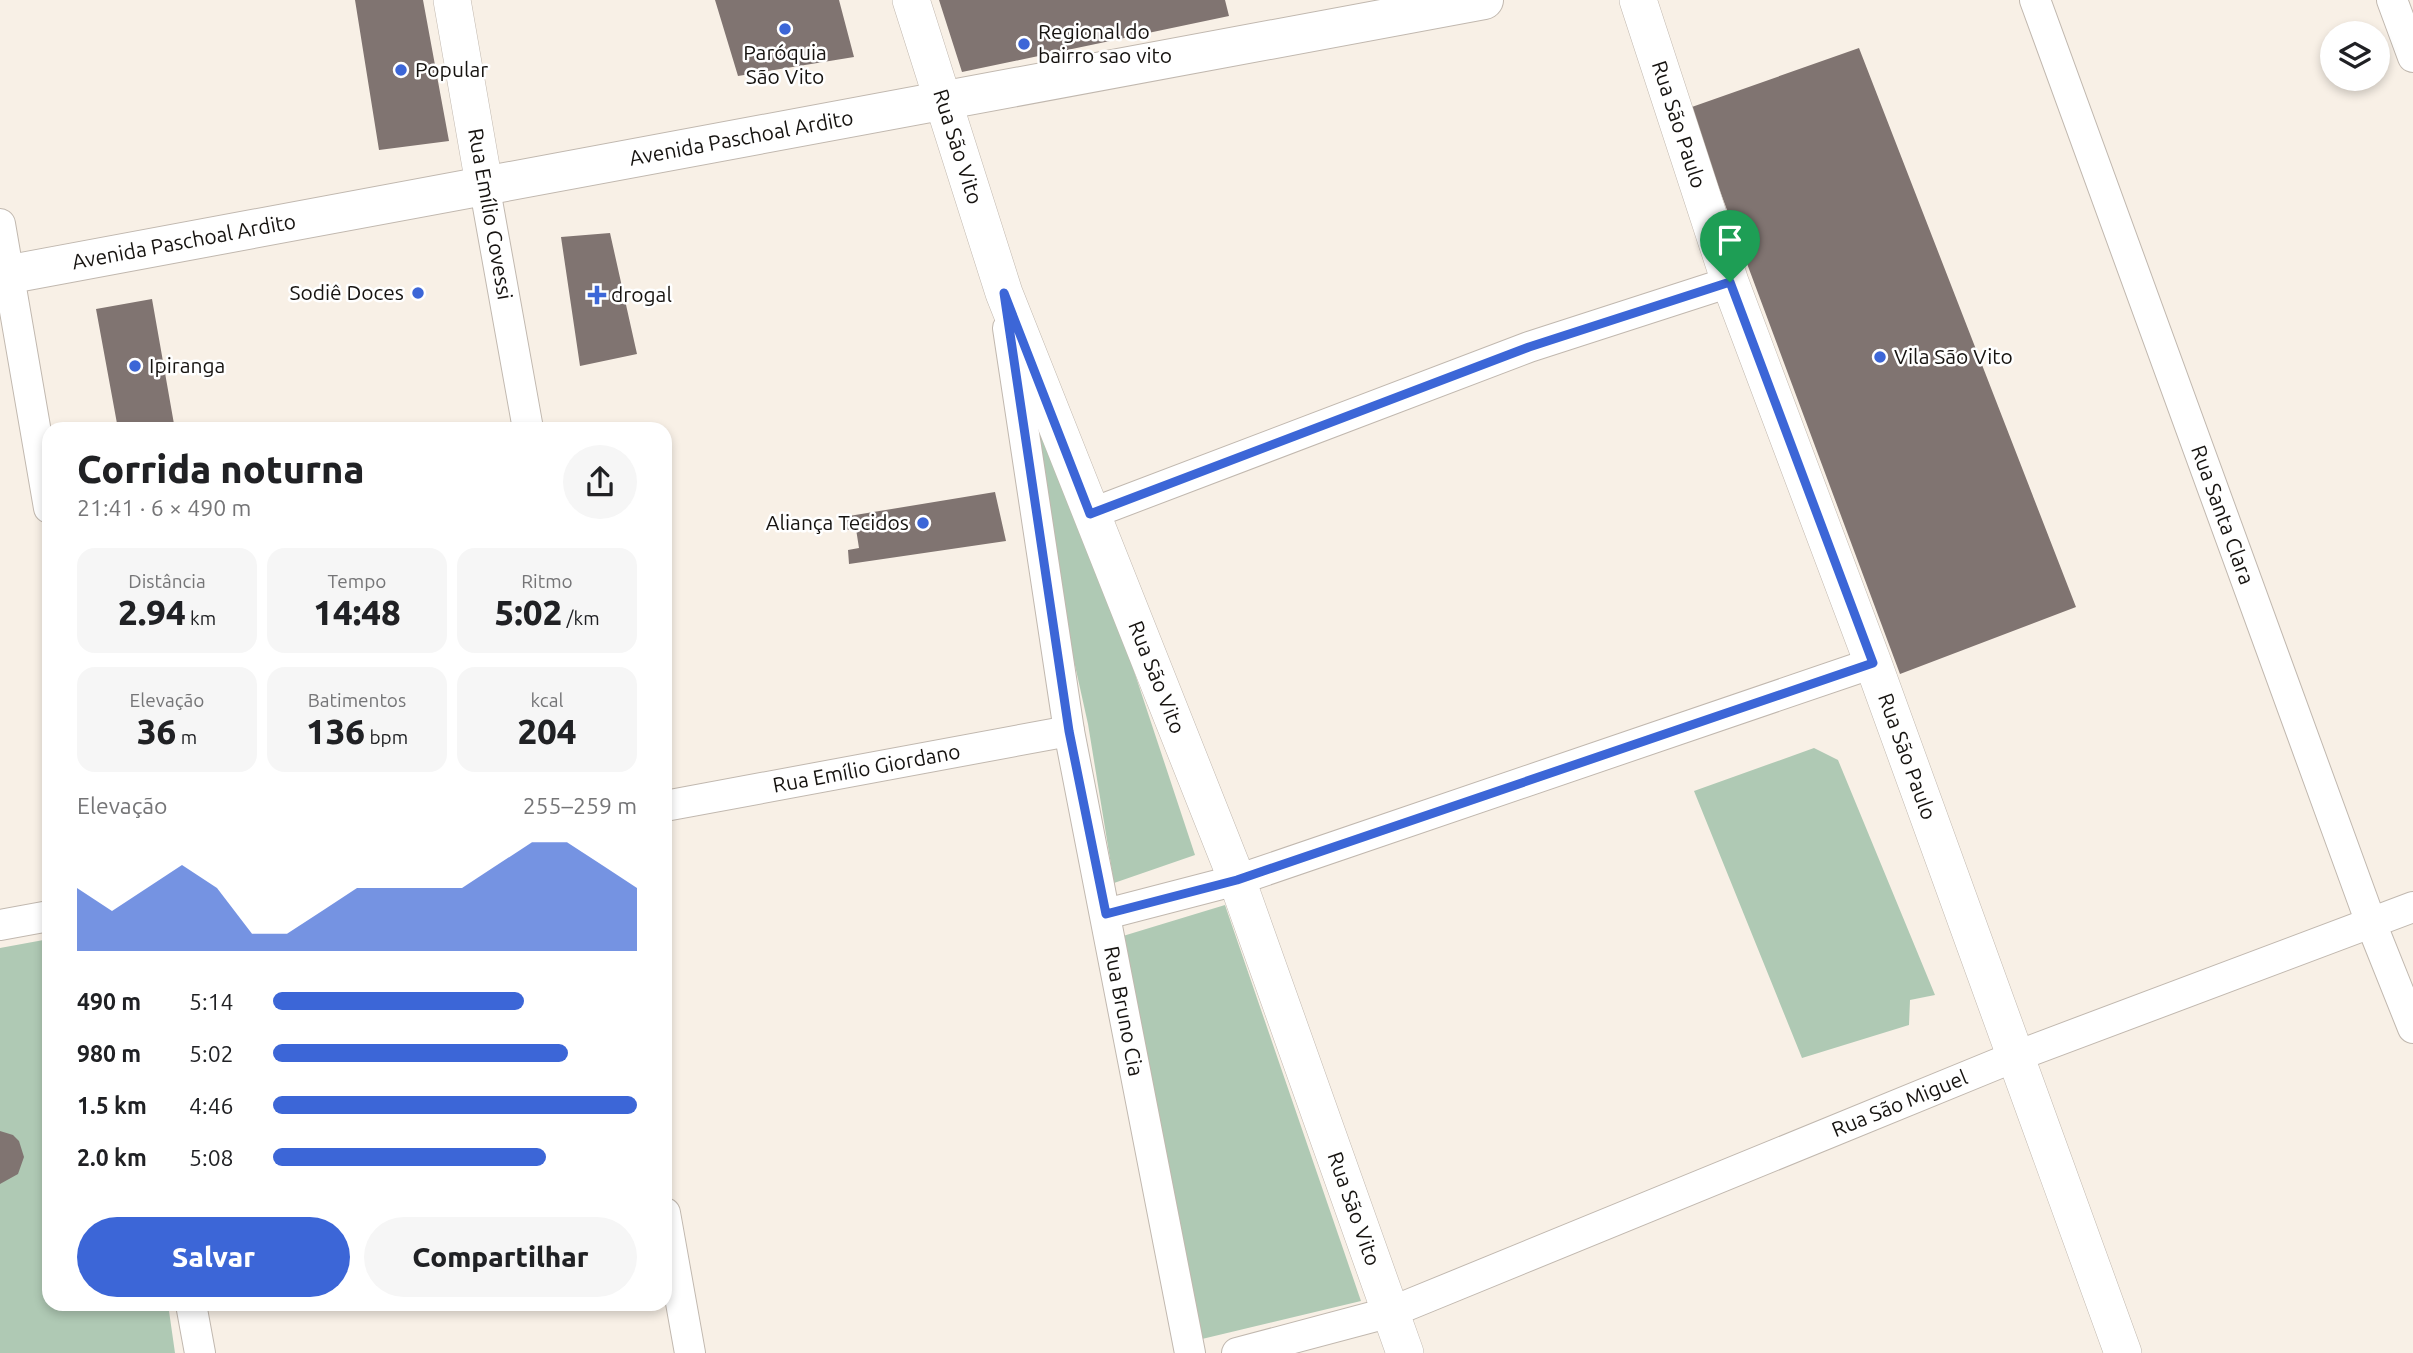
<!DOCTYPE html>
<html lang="pt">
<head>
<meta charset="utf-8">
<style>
  body { margin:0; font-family:Ubuntu,sans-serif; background:#f6f6f6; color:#202124; height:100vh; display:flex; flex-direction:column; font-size:26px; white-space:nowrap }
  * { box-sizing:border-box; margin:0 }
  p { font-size:23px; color:#757577 }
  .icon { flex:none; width:38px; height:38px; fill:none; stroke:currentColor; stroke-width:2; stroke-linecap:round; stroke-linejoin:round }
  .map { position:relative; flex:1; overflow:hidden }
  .drawer { position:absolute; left:42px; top:422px; width:630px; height:889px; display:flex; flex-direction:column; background:#fff; border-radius:21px; box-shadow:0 4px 10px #0003 }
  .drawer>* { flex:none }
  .tools { position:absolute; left:2320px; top:21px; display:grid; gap:14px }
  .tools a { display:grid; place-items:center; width:70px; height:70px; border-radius:50%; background:#fff; box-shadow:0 4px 10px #0003; font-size:35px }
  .pin { position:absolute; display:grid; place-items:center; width:60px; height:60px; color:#fff; margin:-72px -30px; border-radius:50% 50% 50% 0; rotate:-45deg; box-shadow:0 0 7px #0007 }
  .pin .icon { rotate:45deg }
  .round { display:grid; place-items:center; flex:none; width:74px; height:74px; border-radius:37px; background:#f6f6f6 }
  .overview { display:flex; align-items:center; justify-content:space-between; height:119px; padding:0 35px }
  h1 { font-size:38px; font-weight:800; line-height:52px }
  .figures { display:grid; grid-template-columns:repeat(3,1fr); gap:10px; height:119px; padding:7px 35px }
  .figures div { display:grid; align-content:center; border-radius:18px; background:#f6f6f6; text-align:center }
  .figures b { font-size:35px; font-weight:800 }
  .figures small { font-size:19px; font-weight:400 }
  .figures p { font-size:19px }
  .chart { height:196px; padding:14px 35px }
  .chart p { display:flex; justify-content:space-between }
  .chart svg { width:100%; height:126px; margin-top:7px; fill:#3c66d7; opacity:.7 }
  .button { display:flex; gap:14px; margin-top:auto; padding:14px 35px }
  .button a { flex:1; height:80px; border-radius:42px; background:#3c66d7; color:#fff; font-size:28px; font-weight:800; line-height:80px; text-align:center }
  .button a+a { background:#f6f6f6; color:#202124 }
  ul { padding:0 35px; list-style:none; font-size:23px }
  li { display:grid; grid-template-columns:112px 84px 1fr; align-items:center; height:52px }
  li i { height:18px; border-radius:9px; background:#3c66d7 }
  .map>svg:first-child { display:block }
</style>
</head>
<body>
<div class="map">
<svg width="2413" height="1353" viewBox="0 0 2413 1353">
  <rect width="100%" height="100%" fill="#f8f0e6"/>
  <!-- green -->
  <path fill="#afc9b4" d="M1017,343L1081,511L1195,855L1114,883L1088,724L1048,544Z
    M1814,748L1838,760L1935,995L1910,1000L1909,1025L1802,1058L1694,791Z
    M1225,905L1361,1301L1202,1339L1123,936Z
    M49,939V1304H168L175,1353H0V948Z"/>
  <!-- building -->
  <path fill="#807471" d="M355,0H423L449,141L379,150Z
    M715,0H839L854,57L738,76Z
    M939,0H1225L1229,16L962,72Z
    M1859,48L2076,607L1900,674L1689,108Z
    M610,233L637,354L580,366L561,237Z
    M152,299L174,424L118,429L96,309Z
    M995,492L1006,541L849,564L848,550L859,548L856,529L845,530L843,517Z
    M0,1131L13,1135L19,1141L24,1157L18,1174L0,1184Z"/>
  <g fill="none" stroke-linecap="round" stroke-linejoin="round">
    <defs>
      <g id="minor">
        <path id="s1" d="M2035,0L2371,923L2413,1028"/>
        <path d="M2392,0L2413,57"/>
        <path d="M484,184L528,429"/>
        <path d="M0,224L49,508"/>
        <path id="s2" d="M1008,328L1069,731L1190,1353"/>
        <path d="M1090,514L1529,347L1730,282"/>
        <path id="s3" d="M665,806L1069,731"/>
        <path d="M1106,914L1237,880L1873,663"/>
        <path d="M0,925L49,916"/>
        <path d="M665,1213L690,1353"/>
        <path d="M191,1304L200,1353"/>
        <path id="s4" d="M1237,1353L1391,1312L2014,1057L2413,907"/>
      </g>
      <g id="tertiary">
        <path d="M452,0L484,184"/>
        <path id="s5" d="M911,0L1004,293L1237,880L1405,1353"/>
        <path id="s6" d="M1638,0L1730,282L1873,663L2123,1353"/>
      </g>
      <g id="secondary">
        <path id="s7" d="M0,276L1484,0"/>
      </g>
    </defs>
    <!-- minor casing -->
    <use href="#minor" stroke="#c1b8af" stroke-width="32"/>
    <!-- tertiary casing -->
    <use href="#tertiary" stroke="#c1b8af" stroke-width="38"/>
    <!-- secondary casing -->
    <use href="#secondary" stroke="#c1b8af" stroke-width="40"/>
    <!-- minor -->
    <use href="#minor" stroke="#fff" stroke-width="30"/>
    <!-- tertiary -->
    <use href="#tertiary" stroke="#fff" stroke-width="37"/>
    <!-- secondary -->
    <use href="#secondary" stroke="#fff" stroke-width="38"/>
  </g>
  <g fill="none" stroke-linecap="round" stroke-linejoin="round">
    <defs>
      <path id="route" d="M1730,282L1873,663L1237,880L1106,914L1069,731L1004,293L1090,514L1529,347Z"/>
    </defs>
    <!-- route casing -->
    <use href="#route" stroke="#fff" stroke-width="14"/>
    <!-- route -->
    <use href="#route" stroke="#3c66d7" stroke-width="9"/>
  </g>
  <!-- markers -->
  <g fill="#3c66d7" stroke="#fff" stroke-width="2.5">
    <circle cx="785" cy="29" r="7"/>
    <circle cx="1024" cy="44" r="7"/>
    <circle cx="401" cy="70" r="7"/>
    <circle cx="418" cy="293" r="7"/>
    <path d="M593.5 284.5h7v7h7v7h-7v7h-7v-7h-7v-7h7z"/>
    <circle cx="1880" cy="357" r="7"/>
    <circle cx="135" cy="366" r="7"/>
    <circle cx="923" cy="523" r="7"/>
  </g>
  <g text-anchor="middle" stroke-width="5" stroke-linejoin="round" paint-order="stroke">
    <!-- poi labels -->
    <g font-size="21" fill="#161310" stroke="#fff" text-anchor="start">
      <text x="1038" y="39">Regional do<tspan x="1038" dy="24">bairro sao vito</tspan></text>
      <text x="785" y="60" text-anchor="middle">Paróquia<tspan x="785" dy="24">São Vito</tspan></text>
      <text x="415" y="77">Popular</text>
      <text x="404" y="300" text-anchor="end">Sodiê Doces</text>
      <text x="611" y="302">drogal</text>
      <text x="1894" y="364">Vila São Vito</text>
      <text x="149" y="373">Ipiranga</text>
      <text x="909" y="530" text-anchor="end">Aliança Tecidos</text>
    </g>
    <!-- street labels -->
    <g font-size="21" fill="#161310" stroke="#fff">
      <text dy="7" stroke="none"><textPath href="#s6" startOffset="131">Rua São Paulo</textPath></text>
      <text dy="7" stroke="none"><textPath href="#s7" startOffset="754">Avenida Paschoal Ardito</textPath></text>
      <text dy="7" stroke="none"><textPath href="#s5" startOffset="154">Rua São Vito</textPath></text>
      <text transform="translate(490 214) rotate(80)" y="7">Rua Emílio Covessi</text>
      <text dy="7" stroke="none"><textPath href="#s7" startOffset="187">Avenida Paschoal Ardito</textPath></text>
      <text dy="7" stroke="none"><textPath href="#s1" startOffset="548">Rua Santa Clara</textPath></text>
      <text dy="7" stroke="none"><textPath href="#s5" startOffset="721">Rua São Vito</textPath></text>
      <text dy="7" stroke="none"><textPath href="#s6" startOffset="803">Rua São Paulo</textPath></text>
      <text dy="7" stroke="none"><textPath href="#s3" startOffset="205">Rua Emílio Giordano</textPath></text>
      <text dy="7" stroke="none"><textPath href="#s2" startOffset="693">Rua Bruno Cia</textPath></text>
      <text dy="7" stroke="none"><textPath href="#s4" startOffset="709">Rua São Miguel</textPath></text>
      <text dy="7" stroke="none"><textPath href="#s5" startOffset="1288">Rua São Vito</textPath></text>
    </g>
  </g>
</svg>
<div class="tools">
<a><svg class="icon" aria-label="layers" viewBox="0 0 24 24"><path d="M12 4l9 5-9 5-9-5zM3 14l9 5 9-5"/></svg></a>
</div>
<div class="pin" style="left:1730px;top:282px;background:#1e9e55"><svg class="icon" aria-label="arrive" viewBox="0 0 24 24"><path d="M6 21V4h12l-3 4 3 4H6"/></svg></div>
<section class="drawer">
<div class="overview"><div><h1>Corrida noturna</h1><p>21:41 · 6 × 490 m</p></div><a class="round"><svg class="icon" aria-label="share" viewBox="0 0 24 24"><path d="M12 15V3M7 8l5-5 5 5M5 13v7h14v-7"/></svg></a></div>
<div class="figures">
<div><p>Distância</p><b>2.94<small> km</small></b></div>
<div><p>Tempo</p><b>14:48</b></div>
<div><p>Ritmo</p><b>5:02<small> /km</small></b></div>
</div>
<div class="figures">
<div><p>Elevação</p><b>36<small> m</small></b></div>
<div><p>Batimentos</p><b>136<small> bpm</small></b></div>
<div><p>kcal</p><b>204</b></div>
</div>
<div class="chart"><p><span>Elevação</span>255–259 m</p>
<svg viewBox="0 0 160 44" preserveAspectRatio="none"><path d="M0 44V22L10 30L20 22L30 14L40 22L50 38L60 38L70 30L80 22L90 22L100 22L110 22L120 14L130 6L140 6L150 14L160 22V44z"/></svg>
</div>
<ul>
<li><b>490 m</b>5:14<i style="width:69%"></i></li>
<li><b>980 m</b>5:02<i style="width:81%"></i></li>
<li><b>1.5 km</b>4:46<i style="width:100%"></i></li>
<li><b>2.0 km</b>5:08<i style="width:75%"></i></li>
</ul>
<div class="button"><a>Salvar</a><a>Compartilhar</a></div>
</section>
</div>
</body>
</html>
